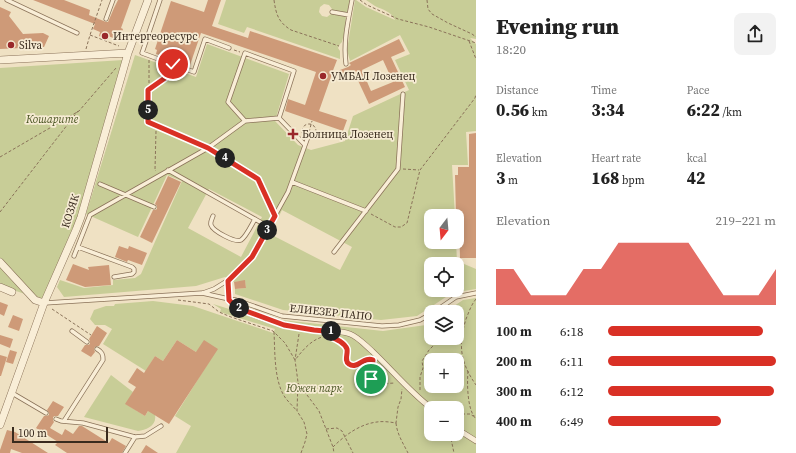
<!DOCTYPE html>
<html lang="en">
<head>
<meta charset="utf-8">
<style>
  body { margin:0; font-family:"Source Serif 4",serif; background:#f2f2f2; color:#222; height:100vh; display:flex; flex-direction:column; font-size:15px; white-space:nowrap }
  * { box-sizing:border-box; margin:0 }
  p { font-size:13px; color:#767676 }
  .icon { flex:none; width:22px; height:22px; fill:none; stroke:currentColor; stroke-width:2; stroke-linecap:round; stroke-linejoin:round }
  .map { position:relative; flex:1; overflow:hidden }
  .sheet { display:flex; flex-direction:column; background:#fff; width:320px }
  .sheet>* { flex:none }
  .needle { width:26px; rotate:196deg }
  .controls { position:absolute; left:424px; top:209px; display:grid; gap:8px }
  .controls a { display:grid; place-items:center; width:40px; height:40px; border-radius:8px; background:#fff; box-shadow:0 2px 10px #0003; font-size:20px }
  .scale { position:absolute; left:12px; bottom:10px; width:96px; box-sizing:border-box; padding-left:4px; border:2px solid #392b1e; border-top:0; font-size:11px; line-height:14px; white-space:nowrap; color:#392b1e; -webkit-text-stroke:3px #f6ebd3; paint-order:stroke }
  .pin { position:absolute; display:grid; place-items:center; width:34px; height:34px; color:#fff; margin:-17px; border:2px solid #fff; border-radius:50%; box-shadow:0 1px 4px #0007 }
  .km { position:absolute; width:20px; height:20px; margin:-10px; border-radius:50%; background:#222; color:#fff; font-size:11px; line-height:20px; text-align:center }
  .round { display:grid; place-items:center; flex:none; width:42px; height:42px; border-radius:8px; background:#f2f2f2 }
  .overview { display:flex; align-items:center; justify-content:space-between; height:68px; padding:0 20px }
  h1 { font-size:22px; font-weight:800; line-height:30px }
  .metrics { display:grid; grid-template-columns:repeat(3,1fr); gap:6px; height:68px; padding:4px 20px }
  .metrics div { display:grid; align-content:center }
  .metrics b { font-size:17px; font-weight:800 }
  .metrics small { font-size:11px; font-weight:400 }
  .metrics p { font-size:11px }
  .chart { height:112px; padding:8px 20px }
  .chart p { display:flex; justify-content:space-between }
  .chart svg { width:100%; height:72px; margin-top:4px; fill:#d93025; opacity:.7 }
  ul { padding:0 20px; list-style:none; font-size:13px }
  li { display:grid; grid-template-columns:64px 48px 1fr; align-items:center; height:30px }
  li i { height:10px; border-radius:5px; background:#d93025 }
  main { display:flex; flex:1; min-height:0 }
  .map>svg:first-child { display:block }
</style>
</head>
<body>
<main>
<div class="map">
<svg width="476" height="453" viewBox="0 0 476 453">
  <rect width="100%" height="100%" fill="#efe1c3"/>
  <!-- green -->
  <path fill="#c8cd97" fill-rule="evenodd" d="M226,0H350L346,17L344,34L342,42L340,44L338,48L340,51V59L247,27L244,33L218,24ZM324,4L329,5L332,9L331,14L327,17L322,16L319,12L320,7Z
    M355,0H356L366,7L395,20C391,11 383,10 375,6C372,4 369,2 366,0H476V39L470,38L476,44V131L466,132L468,165H452L455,216H431V242H456L457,261L476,269V289L452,293L417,316L381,320L283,310L235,294V289L246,288L245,281L234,282L225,277L196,286L64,297L57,287L60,280L84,288L113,285V280L135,278L141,274L154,244L182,181L167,175L138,237L86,214L135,55L196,77L207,44L289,74L275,121L298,145L311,150L345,141L353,116L409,90L395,60L410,54L400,35L350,61L347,50ZM209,189L262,217L241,257L188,228ZM282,210L352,247L340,270L270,234ZM431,264H457V290H431Z
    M123,60L79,215L43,300L13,290L0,284V68Z
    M476,298V453H176L191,426L175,416L217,349L196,352L177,340L163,361L155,356L146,371L103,344L112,329L105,325H95L90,319L94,310L106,306H114L115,304L153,301L193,306L273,333L275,329L220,312L221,309L213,304L239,312L278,326L281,322L237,306L235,303L282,320L383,331L426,325L431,321V338H457V312H445L463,300ZM431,360H457V386H431ZM431,408H457V434H431Z
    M111,375L133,392L126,404L145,416L152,405C153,408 155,412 155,415C157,426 146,430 138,431L84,417Z"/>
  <!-- building -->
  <path fill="#ce9a78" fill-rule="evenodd" d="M33,0H64L90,10L89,15L106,22H108L114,8L118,0H131L121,28L123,29L120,37L117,36L116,39L108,36L107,39L99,36L100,32L93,29L95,24Z
    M208,0H221L212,26L248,38L250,31L337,60L332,73L348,67L351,65L349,63L399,39L405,51L391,57L405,87L369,104L354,72L342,77L332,74L319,111L347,120L343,131L285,111L288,99L305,105L316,72L201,33L190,65L156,54L157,50L155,49L171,1L204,12ZM383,60L393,82L371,91L362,70Z
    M0,7L11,12L9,16L23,34L43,33L49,36L44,47L0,49Z
    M476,133V258H460L459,219H457V216H456L455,175H458V167H469V134Z
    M168,176L181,182L152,243L140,237L153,210H155L157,209V206L155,204Z
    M119,246L128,249L129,246L147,253L142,265L128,260L127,262L115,257Z
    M73,264L89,270L88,267L109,265L111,285L85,287L66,280Z
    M245,280L246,288L235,289L234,282Z
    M0,302L8,305L4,316L0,314Z
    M13,315L23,319L19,331L8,327Z
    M97,326L107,333L99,346H97L95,347L94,349L95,352L91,357L81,351L85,345H88L90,344V341L89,339Z
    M0,335L13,339L10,348L0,344Z
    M177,340L196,352L204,340L218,349L169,424L148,411L145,416L125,404L136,387L128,382L137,368L144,373L155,356L163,361Z
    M10,350L17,352L13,364L6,362Z
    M0,355L7,357L1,376H0Z
    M53,401L64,407L58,416H55L53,417V420L54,422L50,428L62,435L65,429L73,434L79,426H82L109,443L112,438L126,446L122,453H67L55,445L58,442L36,428L44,416H46L49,415V413L47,410Z
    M7,430L15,432L48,453H22L11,449L10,453H0V450Z
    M146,445L158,453H141Z"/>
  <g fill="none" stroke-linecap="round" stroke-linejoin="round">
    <defs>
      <path id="service" d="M7,0L77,33
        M160,0L142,53L194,72L205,39L229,48
        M332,12L349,15
        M106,19L113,0
        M173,64L165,78L149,90L148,122L208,148L258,179L275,216
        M346,64C343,42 348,21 352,0
        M279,118L245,121L228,102L245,53L294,71L279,118L305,145
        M168,170L269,227
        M292,182L366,211
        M100,184L154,207
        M213,216C212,219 210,222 211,225C213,231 235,243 241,240C246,237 252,224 255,219
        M78,247L132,267L134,269V272L132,274L114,277
        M334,252L398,169L403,94
        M74,256L90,215L208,148L245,121
        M228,281L229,299
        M203,293L214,289L230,279L252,257L288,192L308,137
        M45,303L202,293L229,299L236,300L282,316L382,326L399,325L420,320L431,314
        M434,312L456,297L476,293
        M72,331L87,342
        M12,393L46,413
        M56,419L61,421L83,423L135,437L145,436L161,426
        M64,421L103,360C103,354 102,352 97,349
        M125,453L135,437"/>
      <path id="pedestrian" d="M229,299C241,316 294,328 314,330C326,331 339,330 350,334C358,337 365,345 372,351C392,370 409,391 431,408
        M457,429L476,441"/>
      <path id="minor" d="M0,60L128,53
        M0,262L35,300L44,303
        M0,287L12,292
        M0,425L44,303L76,230L81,217L128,53L148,0"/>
    </defs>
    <!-- service casing -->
    <use href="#service" stroke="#8a7259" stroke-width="5"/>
    <!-- pedestrian casing -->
    <use href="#pedestrian" stroke="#8a7259" stroke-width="6"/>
    <!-- minor casing -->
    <use href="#minor" stroke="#8a7259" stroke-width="8"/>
    <!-- path -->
    <path stroke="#8a7259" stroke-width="1" stroke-dasharray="3 2" stroke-linecap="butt" d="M274,0C276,14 278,22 291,30L339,46
      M360,0L367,5L398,19L429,27L476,43
      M427,0L428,9L432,14L448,23L472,34L476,37
      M90,35L119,46
      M469,41L476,59
      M86,49L90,35L102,0
      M234,50L240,52
      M149,60V83
      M302 131a7 7 0 1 1 14 0a7 7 0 1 1-14 0Z
      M156,131L155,170L156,171
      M309,132L312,121
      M0,157L79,111L116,68
      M403,169L419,170
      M0,212L78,111
      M371,214L395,227H401L407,223L420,170L475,98L476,94
      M476,299C471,305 469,312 466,319C458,345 460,362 476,385
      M178,300L209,304L219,312L231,317L273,331L285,343L295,360C303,350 310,341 322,337
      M52,309L91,335
      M457,328L464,325
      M274,332C275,351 274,377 283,394C286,400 292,405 297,411
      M299,334L295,360L298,382L297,411L304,422L307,434L305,442L301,453
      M331,337C337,339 346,344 347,351C348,356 343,363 351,365C358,367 364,358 371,359
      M373,361L371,379L373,383L377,384L395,383
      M468,371C467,383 467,410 476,419
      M298,383L319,411L333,447L334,453
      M420,390V377L423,368L422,361L424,358L429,350L441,338
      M457,414H470L473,416L476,415
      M396,423C397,434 403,443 408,453
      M326,429L337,428L342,431L353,453
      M450,434L454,453
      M333,447C345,435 360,424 377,422C383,421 390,422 396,423L398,407L401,399L402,389"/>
    <!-- service -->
    <use href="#service" stroke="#f9eed7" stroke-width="3.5"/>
    <!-- pedestrian -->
    <use href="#pedestrian" stroke="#f9eed7" stroke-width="5"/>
    <!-- minor -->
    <use href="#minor" stroke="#f9eed7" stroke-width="7"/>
  </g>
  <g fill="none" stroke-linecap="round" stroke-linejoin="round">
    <defs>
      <path id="route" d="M173,64L165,78L148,90V122L208,148L258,179L275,216L252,257L228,281L229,300L235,306L246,311L284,325L314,330L335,332L329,336C336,339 344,342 347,349C348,354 344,361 349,364C357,370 364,356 373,360L371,379"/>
    </defs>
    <!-- route casing -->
    <use href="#route" stroke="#fff" stroke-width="8"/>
    <!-- route -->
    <use href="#route" stroke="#d93025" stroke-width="5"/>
  </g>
  <!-- markers -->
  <g fill="#9a282b" stroke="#f6ebd3" stroke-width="1.5">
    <circle cx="105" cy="36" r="4"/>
    <circle cx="11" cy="45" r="4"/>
    <circle cx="323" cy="76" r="4"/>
    <path d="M291 128h4v4h4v4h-4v4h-4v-4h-4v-4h4z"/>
  </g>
  <g text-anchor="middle" stroke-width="3.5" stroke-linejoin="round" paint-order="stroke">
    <!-- poi labels -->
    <g font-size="11" fill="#392b1e" stroke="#f6ebd3" text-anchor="start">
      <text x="113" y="40">Интергеоресурс</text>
      <text x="19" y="49">Silva</text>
      <text x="331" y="80">УМБАЛ Лозенец</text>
      <text x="302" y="138">Болница Лозенец</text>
    </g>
    <!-- park labels -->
    <g font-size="11" font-style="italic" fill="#4b5624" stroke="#f6ebd3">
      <text x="52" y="123">Кошарите</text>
      <text x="314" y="392">Южен парк</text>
    </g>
    <!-- street labels -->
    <g font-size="11" fill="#392b1e" stroke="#f6ebd3">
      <text transform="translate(70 211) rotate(-72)" y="4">КОЗЯК</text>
      <text transform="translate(331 312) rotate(6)" y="4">ЕЛИЕЗЕР ПАПО</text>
    </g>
  </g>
</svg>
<div class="controls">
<a><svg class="needle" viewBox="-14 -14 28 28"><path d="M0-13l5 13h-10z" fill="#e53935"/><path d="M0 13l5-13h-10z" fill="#767676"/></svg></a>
<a><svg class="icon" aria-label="locate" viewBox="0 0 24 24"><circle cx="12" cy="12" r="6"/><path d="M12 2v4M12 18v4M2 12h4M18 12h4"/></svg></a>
<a><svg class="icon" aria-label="layers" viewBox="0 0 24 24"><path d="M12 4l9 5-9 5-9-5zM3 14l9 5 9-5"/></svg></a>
<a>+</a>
<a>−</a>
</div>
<div class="scale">100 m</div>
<div class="pin" style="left:371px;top:379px;background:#1e9e55"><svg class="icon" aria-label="arrive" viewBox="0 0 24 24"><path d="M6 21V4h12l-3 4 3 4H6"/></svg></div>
<div class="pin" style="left:173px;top:64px;background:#d93025"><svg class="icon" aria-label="check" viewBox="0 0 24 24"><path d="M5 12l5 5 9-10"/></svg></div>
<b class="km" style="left:331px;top:331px">1</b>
<b class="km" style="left:239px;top:308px">2</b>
<b class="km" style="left:267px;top:230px">3</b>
<b class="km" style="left:225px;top:158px">4</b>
<b class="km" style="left:148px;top:110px">5</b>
</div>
<section class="sheet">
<div class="overview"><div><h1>Evening run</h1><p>18:20</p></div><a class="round"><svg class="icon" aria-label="share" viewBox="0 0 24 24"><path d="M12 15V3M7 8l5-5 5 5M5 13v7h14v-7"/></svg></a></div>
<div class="metrics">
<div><p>Distance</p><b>0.56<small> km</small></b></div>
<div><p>Time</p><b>3:34</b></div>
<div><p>Pace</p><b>6:22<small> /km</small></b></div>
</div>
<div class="metrics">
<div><p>Elevation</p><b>3<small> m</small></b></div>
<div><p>Heart rate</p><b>168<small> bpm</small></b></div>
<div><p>kcal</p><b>42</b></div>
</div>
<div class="chart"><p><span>Elevation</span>219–221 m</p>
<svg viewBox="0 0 160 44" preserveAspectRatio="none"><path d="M0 44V22L10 22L20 38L30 38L40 38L50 22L60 22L70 6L80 6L90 6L100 6L110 6L120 22L130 38L140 38L150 38L160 22V44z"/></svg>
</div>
<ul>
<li><b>100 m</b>6:18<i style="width:92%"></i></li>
<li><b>200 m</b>6:11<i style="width:100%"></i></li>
<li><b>300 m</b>6:12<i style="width:99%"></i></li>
<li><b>400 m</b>6:49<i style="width:67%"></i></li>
</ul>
</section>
</main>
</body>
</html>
